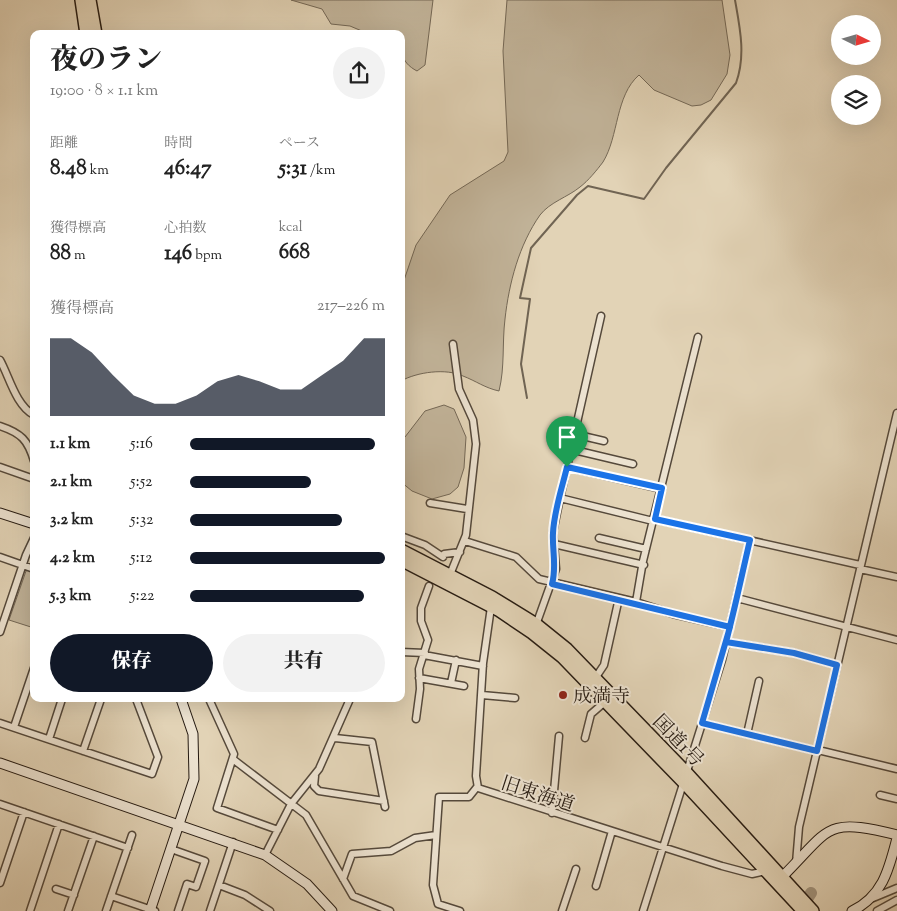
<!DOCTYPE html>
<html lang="ja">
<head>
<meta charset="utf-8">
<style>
  body { margin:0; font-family:"Sorts Mill Goudy","Noto Serif JP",serif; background:#f2f2f2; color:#222; height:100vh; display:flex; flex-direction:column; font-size:19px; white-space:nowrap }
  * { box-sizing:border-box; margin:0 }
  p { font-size:16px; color:#767676 }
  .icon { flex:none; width:28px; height:28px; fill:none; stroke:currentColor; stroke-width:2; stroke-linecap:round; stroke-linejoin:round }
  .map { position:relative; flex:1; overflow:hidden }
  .sheet { position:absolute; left:30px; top:30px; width:375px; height:672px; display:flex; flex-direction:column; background:#fff; border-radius:10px; box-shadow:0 5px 20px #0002 }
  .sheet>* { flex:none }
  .needle { width:32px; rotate:95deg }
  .fabs { position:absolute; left:831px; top:15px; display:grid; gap:10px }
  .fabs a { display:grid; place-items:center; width:50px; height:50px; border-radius:50%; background:#fff; box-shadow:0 5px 20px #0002; font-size:25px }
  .pin { position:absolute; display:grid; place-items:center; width:42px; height:42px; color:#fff; margin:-51px -21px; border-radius:50% 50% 50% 0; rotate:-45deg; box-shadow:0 0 5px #0007 }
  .pin .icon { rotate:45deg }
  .round { display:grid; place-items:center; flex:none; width:52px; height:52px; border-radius:26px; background:#f2f2f2 }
  .summary { display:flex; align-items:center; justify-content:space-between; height:85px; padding:0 20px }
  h1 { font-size:28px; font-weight:800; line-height:38px }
  .metrics { display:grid; grid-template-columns:repeat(3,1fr); gap:8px; height:85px; padding:5px 20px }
  .metrics div { display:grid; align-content:center }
  .metrics b { font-size:21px; font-weight:800 }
  .metrics small { font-size:14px; font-weight:400 }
  .metrics p { font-size:14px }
  .chart { height:140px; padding:10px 20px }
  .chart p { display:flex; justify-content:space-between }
  .chart svg { width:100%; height:90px; margin-top:5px; fill:#111827; opacity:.7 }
  .cta { display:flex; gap:10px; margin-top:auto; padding:10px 20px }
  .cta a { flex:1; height:58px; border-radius:30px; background:#111827; color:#fff; font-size:20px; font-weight:800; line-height:58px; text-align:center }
  .cta a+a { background:#f2f2f2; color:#222 }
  ul { padding:0 20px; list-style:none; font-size:16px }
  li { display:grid; grid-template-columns:80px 60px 1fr; align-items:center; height:38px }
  li i { height:12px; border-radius:6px; background:#111827 }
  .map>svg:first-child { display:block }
</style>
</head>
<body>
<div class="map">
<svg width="897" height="911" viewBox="0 0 897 911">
  <rect width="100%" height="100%" fill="#e2d3b6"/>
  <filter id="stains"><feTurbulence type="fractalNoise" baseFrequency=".004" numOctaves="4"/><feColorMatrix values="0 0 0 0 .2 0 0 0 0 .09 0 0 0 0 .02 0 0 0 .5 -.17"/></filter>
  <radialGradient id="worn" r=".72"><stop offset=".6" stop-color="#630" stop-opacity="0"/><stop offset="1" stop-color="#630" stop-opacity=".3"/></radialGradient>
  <!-- green -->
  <path fill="#c2b49a" stroke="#746856" d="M291,0H433L425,65L417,71C400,62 401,51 401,34H369L350,26L331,24L322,9Z
    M507,0H722L730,55L727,74L711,100L701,105L692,106L654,90L639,75C615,96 619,136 603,162C597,170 588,181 580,187C568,197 550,202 540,215C519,245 509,283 505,319C502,343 505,367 499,391C485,388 476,381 463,376C446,368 417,372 401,381V289L416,245L450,195L504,161L508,152L503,51Z
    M444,405L454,409L466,437L464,468L458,487L450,494L432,499L412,491L401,482V436L405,437L425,411Z
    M29,569L34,571V628L9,620L26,571Z"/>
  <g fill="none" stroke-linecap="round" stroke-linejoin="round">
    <!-- stream -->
    <path stroke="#706453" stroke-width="2" d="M527,398L521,364L530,299L520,298L531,248L577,195L588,186L644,199L666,168L736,83C746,56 740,28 735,0"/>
    <!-- river -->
    <path stroke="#a2947e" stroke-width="12" d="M799,911L811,893"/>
    <defs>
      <path id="street" d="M601,316L560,498L553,532L554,544L644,565
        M0,360C9,376 16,406 34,415
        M0,426C21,433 28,440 34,461
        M574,434L604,441
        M570,449L633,464
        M0,467L34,479
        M567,467L662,489
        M560,498L653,521
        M430,503L467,509
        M655,519L860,565
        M401,536L425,545L443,557L444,554L460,552
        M599,538L646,549
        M465,541L516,557L539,579L636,602L643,561L698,337
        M0,557L34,569
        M860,569L897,577
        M449,577L466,535L476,444L473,420L459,389L453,344
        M737,598L897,640
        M636,602L673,614L730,627
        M491,607L483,663L476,776L478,788L722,866L752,874L766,871
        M536,625L556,569L554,544
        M0,632L26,555L34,538
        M726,642L794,653L837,665
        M401,652L425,653
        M424,655L483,666
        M596,677L604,665L619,598
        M419,678L464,686
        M451,683L456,660
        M482,695L515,698
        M209,699L234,754L217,808L278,830
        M416,719L420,689L419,669L428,640L421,621V608L429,586
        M0,723L152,774L158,757L136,699
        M702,723L817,751
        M14,727L34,668
        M747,734L759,681
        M335,738L372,742L385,807
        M585,738L591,714L606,701
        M49,739L62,699
        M818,750L897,769
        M83,751L101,699
        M234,760L306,815L353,896L390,911
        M315,776L314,786L319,791L384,801
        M880,795L897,799
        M0,804L128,848
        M552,813L559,736
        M171,849L205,861L196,887L187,884L178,911
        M265,855L291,804L319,769L350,699
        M796,863L799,827L897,413
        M343,879L352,854L391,851L415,838L436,835
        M0,883L24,812
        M219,885L245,895L270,911
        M596,886L612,831
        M56,889L74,895
        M111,896L155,911
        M873,898L897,888
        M30,911L59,824
        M68,911L94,836
        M106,911L132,835
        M210,911L233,842
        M460,911L438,904L433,885L439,797H469L477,787
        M562,911L576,869
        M643,911L722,660L750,540
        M877,911L897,900"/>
      <path id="secondary" d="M0,513L34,524
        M0,763L265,855L307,884L332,911
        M783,876C831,828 824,817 897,835
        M150,911L194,779L193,734L181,699
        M852,911C883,896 889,869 897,838"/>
      <path id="highway" d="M81,0L86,34
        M90,0L96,34
        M401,550L492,597L536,624L567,649L686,772L813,911
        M401,560L498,610L532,633L562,657L684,783L803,911"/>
    </defs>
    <!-- street casing -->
    <use href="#street" stroke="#55493b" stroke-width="9"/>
    <!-- secondary casing -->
    <use href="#secondary" stroke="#261b12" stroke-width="11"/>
    <!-- highway casing -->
    <use href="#highway" stroke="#261b12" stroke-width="14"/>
    <!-- street -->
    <use href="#street" stroke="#ece2d0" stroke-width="6"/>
    <!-- secondary -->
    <use href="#secondary" stroke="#ece2d0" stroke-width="9"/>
    <!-- highway -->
    <use href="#highway" stroke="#e2d3b6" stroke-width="11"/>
  </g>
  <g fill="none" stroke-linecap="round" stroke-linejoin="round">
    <defs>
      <path id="route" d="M567,467C562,488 554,511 553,533C552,551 557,566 552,584L730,627L702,723L817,751L837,665L794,653L726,642C735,608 742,574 750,540L655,519L662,488L567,467"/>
    </defs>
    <!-- route casing -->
    <use href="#route" stroke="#fff" stroke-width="10"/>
    <!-- route -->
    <use href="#route" stroke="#1a73e8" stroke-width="6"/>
  </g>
  <!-- markers -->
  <circle fill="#8f2418" stroke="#ece2d0" stroke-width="2" cx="563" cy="695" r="5"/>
  <g text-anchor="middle" stroke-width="4" stroke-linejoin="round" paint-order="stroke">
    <!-- poi labels -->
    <g font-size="19" fill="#261b12" stroke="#ece2d0" text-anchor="start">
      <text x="573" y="702">成満寺</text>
    </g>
    <!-- street labels -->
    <g font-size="19" fill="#261b12" stroke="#ece2d0">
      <text transform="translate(679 740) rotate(46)" y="7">国道1号</text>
      <text transform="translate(538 793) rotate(18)" y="7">旧東海道</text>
    </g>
  </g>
  <rect width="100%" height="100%" filter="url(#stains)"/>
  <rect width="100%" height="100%" fill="url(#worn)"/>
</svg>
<div class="fabs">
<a><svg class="needle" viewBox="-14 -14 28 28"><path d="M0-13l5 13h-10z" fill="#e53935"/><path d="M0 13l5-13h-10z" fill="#767676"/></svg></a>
<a><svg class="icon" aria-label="layers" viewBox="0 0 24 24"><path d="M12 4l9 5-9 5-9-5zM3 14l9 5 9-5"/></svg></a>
</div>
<div class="pin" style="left:567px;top:467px;background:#1e9e55"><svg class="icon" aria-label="arrive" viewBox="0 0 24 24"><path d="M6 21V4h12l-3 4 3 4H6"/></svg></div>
<section class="sheet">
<div class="summary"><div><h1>夜のラン</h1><p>19:00 · 8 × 1.1 km</p></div><a class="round"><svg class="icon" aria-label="share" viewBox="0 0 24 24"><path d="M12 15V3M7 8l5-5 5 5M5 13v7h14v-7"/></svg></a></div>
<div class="metrics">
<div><p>距離</p><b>8.48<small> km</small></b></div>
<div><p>時間</p><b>46:47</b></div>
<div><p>ペース</p><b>5:31<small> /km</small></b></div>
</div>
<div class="metrics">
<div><p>獲得標高</p><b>88<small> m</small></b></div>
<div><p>心拍数</p><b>146<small> bpm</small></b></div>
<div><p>kcal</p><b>668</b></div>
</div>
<div class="chart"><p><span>獲得標高</span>217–226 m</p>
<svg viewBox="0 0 160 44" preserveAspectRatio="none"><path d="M0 44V6L10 6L20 13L30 24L40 34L50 38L60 38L70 34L80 27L90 24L100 27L110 31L120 31L130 24L140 17L150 6L160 6V44z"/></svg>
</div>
<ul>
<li><b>1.1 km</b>5:16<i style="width:95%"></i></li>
<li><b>2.1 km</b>5:52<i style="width:62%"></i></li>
<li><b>3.2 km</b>5:32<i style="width:78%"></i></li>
<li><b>4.2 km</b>5:12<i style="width:100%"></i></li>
<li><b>5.3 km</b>5:22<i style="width:89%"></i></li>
</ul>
<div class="cta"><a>保存</a><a>共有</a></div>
</section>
</div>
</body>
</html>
